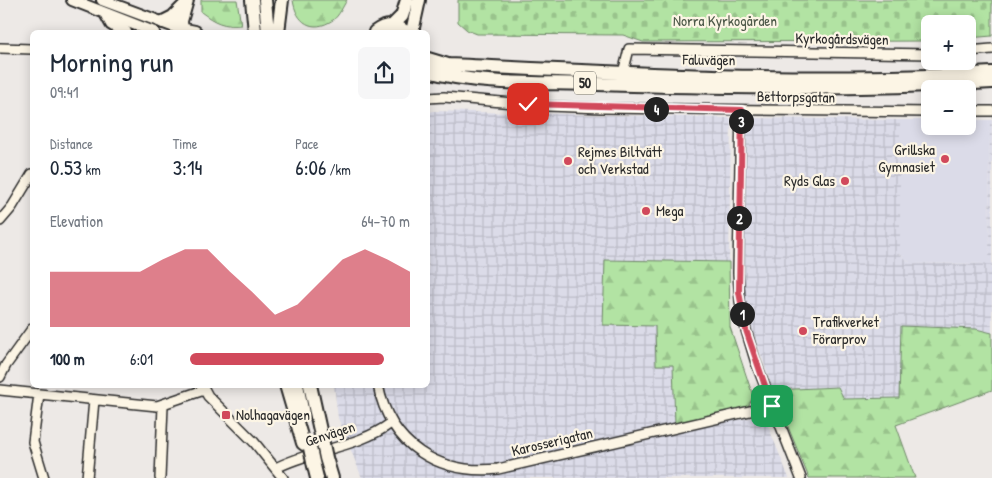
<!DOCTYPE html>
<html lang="en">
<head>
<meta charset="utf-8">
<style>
  body { margin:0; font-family:"Patrick Hand",sans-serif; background:#f6f6f7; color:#1f2937; height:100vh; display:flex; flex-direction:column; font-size:19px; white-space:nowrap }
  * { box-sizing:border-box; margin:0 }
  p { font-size:16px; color:#747a83 }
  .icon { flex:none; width:28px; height:28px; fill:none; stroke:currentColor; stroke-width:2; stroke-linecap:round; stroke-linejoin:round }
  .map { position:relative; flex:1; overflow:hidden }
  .drawer { position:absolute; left:30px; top:30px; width:400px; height:358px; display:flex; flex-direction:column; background:#fff; border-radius:8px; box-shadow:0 2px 12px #0003 }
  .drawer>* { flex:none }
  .controls { position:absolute; left:921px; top:15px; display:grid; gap:10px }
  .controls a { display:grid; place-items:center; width:55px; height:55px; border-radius:8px; background:#fff; box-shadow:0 2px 12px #0003; font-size:25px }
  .pin { position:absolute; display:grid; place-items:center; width:42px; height:42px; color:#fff; margin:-21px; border-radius:10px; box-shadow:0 2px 8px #0006 }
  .km { position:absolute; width:25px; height:25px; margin:-12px; border-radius:50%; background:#222; color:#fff; font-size:14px; line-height:25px; text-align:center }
  .round { display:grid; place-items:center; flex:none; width:52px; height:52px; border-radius:8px; background:#f6f6f7 }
  .summary { display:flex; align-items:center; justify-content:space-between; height:85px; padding:0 20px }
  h1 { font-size:28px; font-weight:600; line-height:38px }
  .figures { display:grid; grid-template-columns:repeat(3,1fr); gap:8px; height:85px; padding:5px 20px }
  .figures div { display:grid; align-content:center }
  .figures b { font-size:21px; font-weight:600 }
  .figures small { font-size:14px; font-weight:400 }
  .figures p { font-size:14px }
  .chart { height:140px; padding:10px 20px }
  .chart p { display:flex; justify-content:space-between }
  .chart svg { width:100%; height:90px; margin-top:5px; fill:#d1495b; opacity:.7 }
  ul { padding:0 20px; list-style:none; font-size:16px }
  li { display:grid; grid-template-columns:80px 60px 1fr; align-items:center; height:38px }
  li i { height:12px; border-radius:6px; background:#d1495b }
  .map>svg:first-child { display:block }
</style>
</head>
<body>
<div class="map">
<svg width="992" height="478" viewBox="0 0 992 478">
  <defs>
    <pattern id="industrial-grid" width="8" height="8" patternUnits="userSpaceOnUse" patternTransform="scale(1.25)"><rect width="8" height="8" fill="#dbdbe8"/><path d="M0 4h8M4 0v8" fill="none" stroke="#bcbcc7"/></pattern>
    <pattern id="forest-firs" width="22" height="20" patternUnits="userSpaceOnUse" patternTransform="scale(1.25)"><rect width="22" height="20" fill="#b2e3a3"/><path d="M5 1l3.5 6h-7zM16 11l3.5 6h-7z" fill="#99c38c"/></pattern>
    <pattern id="cemetery-stones" width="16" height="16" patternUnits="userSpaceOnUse" patternTransform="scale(1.25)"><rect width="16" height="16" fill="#b2e3a3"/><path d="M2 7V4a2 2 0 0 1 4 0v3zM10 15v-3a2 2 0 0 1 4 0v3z" fill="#99c38c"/></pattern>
  </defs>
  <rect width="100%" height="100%" fill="#ede9e6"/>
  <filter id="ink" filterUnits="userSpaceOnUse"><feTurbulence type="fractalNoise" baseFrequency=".02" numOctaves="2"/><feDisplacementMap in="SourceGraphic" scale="10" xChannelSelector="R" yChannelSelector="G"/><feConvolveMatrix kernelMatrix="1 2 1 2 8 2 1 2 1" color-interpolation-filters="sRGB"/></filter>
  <g filter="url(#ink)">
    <!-- built -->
    <path fill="#dbdbe8" d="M900,120H930V126H968V120H990L989,264L910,263L900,254Z"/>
    <!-- industrial -->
    <path fill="url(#industrial-grid)" d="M433,111L731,118L729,262L605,260L604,325H655L656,365H673L676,429L764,416L789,478H362L338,418L334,385H428V113Z
      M747,118L900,120V254L910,263L977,264L989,263L990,120H992V333L976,329L899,398L844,399L838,387L773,390L746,311L743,272Z"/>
    <!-- forest -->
    <path fill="url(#forest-firs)" stroke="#6e8767" d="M201,0H237L241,25C224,27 214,22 201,12Z
      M293,0H347C343,6 339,16 333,20C312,34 296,22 293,0Z
      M605,260L729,262L730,327L753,396L748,407L675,423L673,365H656L655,326L603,325Z
      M901,326L976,329L992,333V390L896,425L915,478H809L773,390L838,387L844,399L899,398Z"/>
    <!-- cemetery -->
    <path fill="url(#cemetery-stones)" stroke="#6e8767" d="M458,0H992V36L968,38V24H930L928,41L643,42L623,35L477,34L467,30L458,22Z"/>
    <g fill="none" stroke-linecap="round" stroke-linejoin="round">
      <defs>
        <path id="minor" d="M0,48L32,49
          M968,51L992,49
          M623,73L629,49L930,54
          M428,98L444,97L548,106L601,108L930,112
          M741,110L738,273L740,301L746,330L756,363L801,478
          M968,111H992
          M0,221L12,207L32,174
          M0,377L6,365L32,329
          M202,385L208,396L254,442L283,478
          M378,385C390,446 439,475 498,469L772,406
          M0,390L157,406L204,390
          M39,394L33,442L44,478
          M276,468C312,449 358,448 391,423
          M87,478L94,400
          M160,478L163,406"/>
        <path id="major" d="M72,0L154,32
          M102,0L180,29"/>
        <path id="highway" d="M252,0L255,32
          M265,0L268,32
          M107,15L112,24L125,32
          M163,22L173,17L184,6
          M392,26L402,16L407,0
          M180,29L195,32
          M182,32L181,21L187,0
          M278,32L282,0
          M375,32C385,24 396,24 406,32
          M412,32L419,0
          M428,59L448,65C629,73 811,84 992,73
          M428,71C481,86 542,82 597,84C729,88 861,90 992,82
          M286,385L303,443L310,448
          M297,385L303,414
          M310,385L323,444
          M326,458L332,478
          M313,462L317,478"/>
      </defs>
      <!-- minor casing -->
      <use href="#minor" stroke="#2b2b2b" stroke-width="12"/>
      <!-- major casing -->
      <use href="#major" stroke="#2b2b2b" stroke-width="14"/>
      <!-- highway casing -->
      <use href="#highway" stroke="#2b2b2b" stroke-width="16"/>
      <!-- minor -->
      <use href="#minor" stroke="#fcf5e5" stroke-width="9"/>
      <!-- major -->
      <use href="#major" stroke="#fcf5e5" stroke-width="10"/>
      <!-- highway -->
      <use href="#highway" stroke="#fcf5e5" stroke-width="12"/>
      <defs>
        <path id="highway-bridge" d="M323,444L326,458
          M310,448L313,462"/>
      </defs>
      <!-- highway-bridge casing -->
      <use href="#highway-bridge" stroke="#2b2b2b" stroke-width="16" stroke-linecap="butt"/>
      <!-- highway-bridge -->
      <use href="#highway-bridge" stroke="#fcf5e5" stroke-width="12"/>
    </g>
  </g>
  <g fill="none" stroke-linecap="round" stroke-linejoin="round" filter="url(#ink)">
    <defs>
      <path id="route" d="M528,104L742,110L739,292L746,330L772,406"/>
    </defs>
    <!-- route casing -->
    <use href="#route" stroke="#fff" stroke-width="10"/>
    <!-- route -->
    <use href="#route" stroke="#d1495b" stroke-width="6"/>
  </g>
  <!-- markers -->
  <g fill="#d1495b" stroke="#fcf5e5" stroke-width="2">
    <circle cx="945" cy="159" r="5"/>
    <circle cx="568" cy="161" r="5"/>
    <circle cx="845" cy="181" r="5"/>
    <circle cx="646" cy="211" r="5"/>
    <circle cx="803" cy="331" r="5"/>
    <rect x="221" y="410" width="10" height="10" rx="2.5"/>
  </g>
  <g text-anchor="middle" stroke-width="4.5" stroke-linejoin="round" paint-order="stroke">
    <!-- shield labels -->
    <rect fill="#fcf5e5" stroke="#6a6863" stroke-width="1" x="574" y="71.5" width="22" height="23" rx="4"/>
    <g font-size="14" font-weight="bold" fill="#2b2b2b">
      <text x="585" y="88">50</text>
    </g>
    <!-- park labels -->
    <g font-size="15" fill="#4d5949" stroke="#fcf5e5">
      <text x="725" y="26">Norra Kyrkogården</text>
    </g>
    <!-- street labels -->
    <g font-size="15" fill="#2b2b2b" stroke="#fcf5e5">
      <text transform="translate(842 39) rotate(1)" y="5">Kyrkogårdsvägen</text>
      <text transform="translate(709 60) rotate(1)" y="5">Faluvägen</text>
      <text transform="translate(796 97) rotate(1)" y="5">Bettorpsgatan</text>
      <text transform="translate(330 434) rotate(-18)" y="5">Genvägen</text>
      <text transform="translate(552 442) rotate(-13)" y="5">Karosserigatan</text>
    </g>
    <!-- poi labels -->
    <g font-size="15" fill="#2b2b2b" stroke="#fcf5e5" text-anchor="start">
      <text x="935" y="155" text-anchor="end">Grillska<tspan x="935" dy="17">Gymnasiet</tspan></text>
      <text x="578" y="157">Rejmes Biltvätt<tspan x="578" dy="17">och Verkstad</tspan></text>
      <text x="835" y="186" text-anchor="end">Ryds Glas</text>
      <text x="656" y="216">Mega</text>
      <text x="813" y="327">Trafikverket<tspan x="813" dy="17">Förarprov</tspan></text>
      <text x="236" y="420">Nolhagavägen</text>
    </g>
  </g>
</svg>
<div class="controls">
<a>+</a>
<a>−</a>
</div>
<div class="pin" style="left:772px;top:406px;background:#1e9e55"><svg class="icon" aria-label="arrive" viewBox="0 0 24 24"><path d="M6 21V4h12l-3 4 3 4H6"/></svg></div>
<div class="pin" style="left:528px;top:104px;background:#d93025"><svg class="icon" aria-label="check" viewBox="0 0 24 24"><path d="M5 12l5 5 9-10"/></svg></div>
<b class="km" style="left:742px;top:314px">1</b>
<b class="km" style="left:739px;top:218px">2</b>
<b class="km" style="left:741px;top:121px">3</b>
<b class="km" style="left:656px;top:109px">4</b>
<section class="drawer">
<div class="summary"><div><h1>Morning run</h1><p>09:41</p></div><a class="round"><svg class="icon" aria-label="share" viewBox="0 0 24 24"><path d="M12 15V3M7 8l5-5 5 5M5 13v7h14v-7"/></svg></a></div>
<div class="figures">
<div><p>Distance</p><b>0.53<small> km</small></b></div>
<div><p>Time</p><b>3:14</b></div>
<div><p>Pace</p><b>6:06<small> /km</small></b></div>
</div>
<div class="chart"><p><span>Elevation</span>64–70 m</p>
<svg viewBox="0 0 160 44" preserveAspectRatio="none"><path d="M0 44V17L10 17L20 17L30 17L40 17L50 11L60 6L70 6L80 17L90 27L100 38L110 33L120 22L130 11L140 6L150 11L160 17V44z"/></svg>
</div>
<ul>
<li><b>100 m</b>6:01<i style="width:88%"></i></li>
</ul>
</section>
</div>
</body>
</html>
